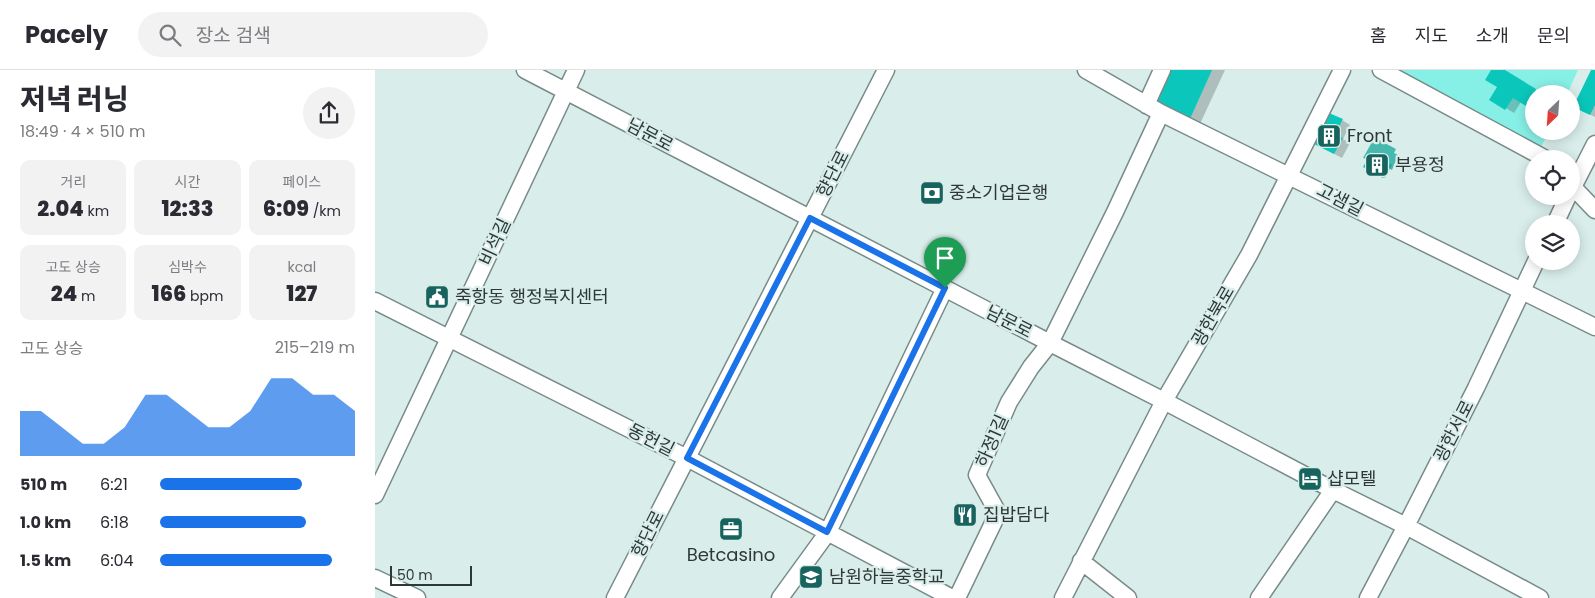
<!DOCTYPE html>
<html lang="ko">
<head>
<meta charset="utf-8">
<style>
  body { margin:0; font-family:Poppins,"Noto Sans KR",sans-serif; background:#f2f2f3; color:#2b2b33; height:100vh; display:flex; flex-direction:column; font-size:19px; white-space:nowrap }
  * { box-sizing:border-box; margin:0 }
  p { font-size:16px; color:#7c7c81 }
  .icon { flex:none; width:28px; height:28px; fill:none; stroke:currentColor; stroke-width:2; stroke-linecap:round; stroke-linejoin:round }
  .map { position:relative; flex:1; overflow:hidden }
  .drawer { display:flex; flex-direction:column; background:#fff; width:375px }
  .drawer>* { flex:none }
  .needle { width:32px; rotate:205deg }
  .buttons { position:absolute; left:1150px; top:15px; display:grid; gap:10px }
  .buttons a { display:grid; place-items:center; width:55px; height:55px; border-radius:50%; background:#fff; box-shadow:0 2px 12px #0003; font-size:25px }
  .scale { position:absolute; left:15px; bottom:12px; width:82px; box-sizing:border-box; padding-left:5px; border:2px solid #2f3837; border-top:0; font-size:14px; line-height:18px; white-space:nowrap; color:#2f3837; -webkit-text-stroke:4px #d9eeeb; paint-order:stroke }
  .pin { position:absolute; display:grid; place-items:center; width:42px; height:42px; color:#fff; margin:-51px -21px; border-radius:50% 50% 50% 0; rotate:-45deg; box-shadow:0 0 5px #0007 }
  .pin .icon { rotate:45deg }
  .round { display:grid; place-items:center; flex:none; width:52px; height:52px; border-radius:26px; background:#f2f2f3 }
  .overview { display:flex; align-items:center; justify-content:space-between; height:85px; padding:0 20px }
  h1 { font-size:28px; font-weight:800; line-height:38px }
  .metrics { display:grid; grid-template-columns:repeat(3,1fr); gap:8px; height:85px; padding:5px 20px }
  .metrics div { display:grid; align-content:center; border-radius:10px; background:#f2f2f3; text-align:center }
  .metrics b { font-size:21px; font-weight:800 }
  .metrics small { font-size:14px; font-weight:400 }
  .metrics p { font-size:14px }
  .chart { height:140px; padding:10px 20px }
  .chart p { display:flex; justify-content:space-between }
  .chart svg { width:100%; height:90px; margin-top:5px; fill:#1a73e8; opacity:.7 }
  ul { padding:0 20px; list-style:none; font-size:16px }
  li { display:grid; grid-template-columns:80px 60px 1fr; align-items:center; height:38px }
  li i { height:12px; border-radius:6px; background:#1a73e8 }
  header { display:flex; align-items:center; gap:30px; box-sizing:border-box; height:70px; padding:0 25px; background:#fff; border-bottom:1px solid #e1e1e2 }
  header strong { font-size:24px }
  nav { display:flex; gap:28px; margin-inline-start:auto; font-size:18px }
  .search { width:350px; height:45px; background:#f2f2f3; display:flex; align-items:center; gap:12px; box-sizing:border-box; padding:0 18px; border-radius:28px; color:#7c7c81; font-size:19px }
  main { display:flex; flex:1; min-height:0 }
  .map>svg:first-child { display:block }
</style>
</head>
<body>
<header>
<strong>Pacely</strong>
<div class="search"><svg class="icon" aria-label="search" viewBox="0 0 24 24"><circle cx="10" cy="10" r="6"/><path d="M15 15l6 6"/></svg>장소 검색</div>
<nav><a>홈</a><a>지도</a><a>소개</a><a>문의</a></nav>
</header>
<main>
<section class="drawer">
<div class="overview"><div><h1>저녁 러닝</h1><p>18:49 · 4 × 510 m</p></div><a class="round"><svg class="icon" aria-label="share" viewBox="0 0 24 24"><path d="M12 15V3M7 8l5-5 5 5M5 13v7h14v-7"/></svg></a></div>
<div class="metrics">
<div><p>거리</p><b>2.04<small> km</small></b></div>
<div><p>시간</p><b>12:33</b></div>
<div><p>페이스</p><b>6:09<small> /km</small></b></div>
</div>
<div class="metrics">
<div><p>고도 상승</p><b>24<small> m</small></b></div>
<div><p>심박수</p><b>166<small> bpm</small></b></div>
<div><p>kcal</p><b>127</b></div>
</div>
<div class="chart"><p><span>고도 상승</span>215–219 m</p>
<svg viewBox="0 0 160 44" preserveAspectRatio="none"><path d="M0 44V22L10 22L20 30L30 38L40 38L50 30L60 14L70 14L80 22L90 30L100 30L110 22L120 6L130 6L140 14L150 14L160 22V44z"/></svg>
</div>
<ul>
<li><b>510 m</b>6:21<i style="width:73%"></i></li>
<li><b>1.0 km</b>6:18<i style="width:75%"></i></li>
<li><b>1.5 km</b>6:04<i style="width:88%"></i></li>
</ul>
</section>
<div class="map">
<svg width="1220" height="528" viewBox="0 0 1220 528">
  <rect width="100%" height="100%" fill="#d9eeeb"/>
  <!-- green -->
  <path fill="#87f0e6" d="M1022,0H1203L1192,24H1159V61H1174L1166,77Z"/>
  <!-- water -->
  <path fill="#46b9af" d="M1004,70L1021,79L1019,83L1023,85L1017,100L1013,98L1015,92L996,82L992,89L988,88L997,72L1002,74Z"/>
  <!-- shadow -->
  <path fill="#0003" d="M791,0H850L824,56L787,38Z
    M1117,0H1128L1167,24H1159V40L1146,32L1139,43L1116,29L1123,17Z
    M1217,0H1220V47L1207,41Z
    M967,50L975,55L968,69L975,73L967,88L948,78Z
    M996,84L1017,95L1010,108L990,97Z"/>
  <!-- building -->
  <path fill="#0bc7bb" d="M790,0H837L814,51L775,33Z
    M1116,0H1130L1161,19L1151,36L1138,28L1130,40L1114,30L1122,17L1110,10Z
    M1216,0H1220V35L1215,45L1198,37Z
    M954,43L968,49L960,64L968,68L959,84L939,74Z
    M996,82L1016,93L1008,108L988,97Z"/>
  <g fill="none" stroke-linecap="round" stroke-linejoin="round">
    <defs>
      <path id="minor" d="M150,0L675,273L789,331L958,420L1031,456L1165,528
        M711,0L786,43L1220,257
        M1006,0L1171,89
        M771,35L787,0
        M1198,117L1220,140
        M1196,121L1220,74
        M1180,154L1193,126
        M0,231L312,388L577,528
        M0,425L201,0
        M706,491L753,528
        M0,508L42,528
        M240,528L511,0
        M405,528L453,462L570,218
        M582,528L623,443L602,405L634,332L656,297L675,273L740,142L786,43
        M688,528L789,331L874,185L967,0
        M884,528L958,420
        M993,528L1031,456L1101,318L1161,191"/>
    </defs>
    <!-- minor casing -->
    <use href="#minor" stroke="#788b89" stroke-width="19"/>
    <!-- minor -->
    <use href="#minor" stroke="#fff" stroke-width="16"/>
  </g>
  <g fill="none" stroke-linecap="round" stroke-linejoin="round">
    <defs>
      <path id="route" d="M435,148L570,218L452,462L312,388Z"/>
    </defs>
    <!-- route casing -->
    <use href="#route" stroke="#fff" stroke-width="10"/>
    <!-- route -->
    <use href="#route" stroke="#1a73e8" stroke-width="6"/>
  </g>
  <!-- icons -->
  <defs>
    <symbol id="building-square" viewBox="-11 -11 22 22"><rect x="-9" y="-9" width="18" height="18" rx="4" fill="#17645e" stroke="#d9eeeb"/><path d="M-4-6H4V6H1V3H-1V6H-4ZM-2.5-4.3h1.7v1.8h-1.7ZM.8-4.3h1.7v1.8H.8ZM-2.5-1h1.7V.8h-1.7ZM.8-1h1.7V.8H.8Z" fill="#fff"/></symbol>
    <symbol id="bank-square" viewBox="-11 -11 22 22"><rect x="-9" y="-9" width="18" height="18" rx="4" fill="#17645e" stroke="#d9eeeb"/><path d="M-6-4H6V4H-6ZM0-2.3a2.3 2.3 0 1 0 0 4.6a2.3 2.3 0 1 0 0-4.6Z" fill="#fff"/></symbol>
    <symbol id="civic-square" viewBox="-11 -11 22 22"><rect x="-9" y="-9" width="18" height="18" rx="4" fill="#17645e" stroke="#d9eeeb"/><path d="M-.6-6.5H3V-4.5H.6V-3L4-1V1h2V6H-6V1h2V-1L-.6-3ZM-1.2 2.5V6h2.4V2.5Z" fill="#fff"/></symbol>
    <symbol id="hotel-square" viewBox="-11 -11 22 22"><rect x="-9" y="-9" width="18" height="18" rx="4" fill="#17645e" stroke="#d9eeeb"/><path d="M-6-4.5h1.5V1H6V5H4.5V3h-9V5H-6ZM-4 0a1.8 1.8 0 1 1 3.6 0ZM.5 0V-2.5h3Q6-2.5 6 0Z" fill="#fff"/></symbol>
    <symbol id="restaurant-square" viewBox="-11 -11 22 22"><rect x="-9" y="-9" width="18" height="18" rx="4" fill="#17645e" stroke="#d9eeeb"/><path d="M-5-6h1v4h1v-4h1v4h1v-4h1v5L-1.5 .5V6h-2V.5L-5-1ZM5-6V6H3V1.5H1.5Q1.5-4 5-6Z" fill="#fff"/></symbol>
    <symbol id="office-square" viewBox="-11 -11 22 22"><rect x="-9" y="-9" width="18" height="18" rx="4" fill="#17645e" stroke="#d9eeeb"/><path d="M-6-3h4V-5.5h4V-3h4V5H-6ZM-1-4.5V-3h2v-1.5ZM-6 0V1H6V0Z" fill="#fff"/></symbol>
    <symbol id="school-square" viewBox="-11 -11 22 22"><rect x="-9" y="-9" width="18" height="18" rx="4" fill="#17645e" stroke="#d9eeeb"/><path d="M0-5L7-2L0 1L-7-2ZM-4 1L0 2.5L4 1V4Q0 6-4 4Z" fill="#fff"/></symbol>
  </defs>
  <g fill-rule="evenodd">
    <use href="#building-square" x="940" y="52" width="28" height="28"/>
    <use href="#building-square" x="988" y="81" width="28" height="28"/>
    <use href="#bank-square" x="543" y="109" width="28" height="28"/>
    <use href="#civic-square" x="48" y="213" width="28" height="28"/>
    <use href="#hotel-square" x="921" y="395" width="28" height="28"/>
    <use href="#restaurant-square" x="576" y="431" width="28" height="28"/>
    <use href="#office-square" x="342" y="445" width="28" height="28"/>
    <use href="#school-square" x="422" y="493" width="28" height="28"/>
  </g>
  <g text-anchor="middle" stroke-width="4.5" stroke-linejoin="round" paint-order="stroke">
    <!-- street labels -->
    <g font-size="18" fill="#2f3837" stroke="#d9eeeb">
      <text transform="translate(275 65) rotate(28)" y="6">남문로</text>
      <text transform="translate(458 104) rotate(-63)" y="6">향단로</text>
      <text transform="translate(965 130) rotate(27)" y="6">고샘길</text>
      <text transform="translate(120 172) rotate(-65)" y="6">비석길</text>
      <text transform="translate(838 246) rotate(-60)" y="6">광한북로</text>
      <text transform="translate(634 252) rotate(27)" y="6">남문로</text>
      <text transform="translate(1079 361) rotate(-63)" y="6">광한서로</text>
      <text transform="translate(276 370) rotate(27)" y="6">동헌길</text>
      <text transform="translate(617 371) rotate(-66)" y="6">하정1길</text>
      <text transform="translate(273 464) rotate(-63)" y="6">향단로</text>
    </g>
    <!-- poi labels -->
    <g font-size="18" fill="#2f3837" stroke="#d9eeeb" text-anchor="start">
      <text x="972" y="72">Front</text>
      <text x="1020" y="101">부용정</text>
      <text x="574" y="129">중소기업은행</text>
      <text x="80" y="233">죽항동 행정복지센터</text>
      <text x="952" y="415">샵모텔</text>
      <text x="608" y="451">집밥담다</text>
      <text x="356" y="491" text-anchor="middle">Betcasino</text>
      <text x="454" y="513">남원하늘중학교</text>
    </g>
  </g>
</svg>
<div class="buttons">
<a><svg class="needle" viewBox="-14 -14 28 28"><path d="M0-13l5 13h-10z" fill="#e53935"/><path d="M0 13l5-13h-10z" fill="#7c7c81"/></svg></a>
<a><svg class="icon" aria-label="locate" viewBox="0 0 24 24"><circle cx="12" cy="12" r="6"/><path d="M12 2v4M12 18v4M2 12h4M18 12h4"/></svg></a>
<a><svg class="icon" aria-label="layers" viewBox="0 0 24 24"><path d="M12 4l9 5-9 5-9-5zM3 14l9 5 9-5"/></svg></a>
</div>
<div class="scale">50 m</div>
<div class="pin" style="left:570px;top:218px;background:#1e9e55"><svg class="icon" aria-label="arrive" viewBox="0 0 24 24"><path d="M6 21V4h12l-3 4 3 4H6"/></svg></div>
</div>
</main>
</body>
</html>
